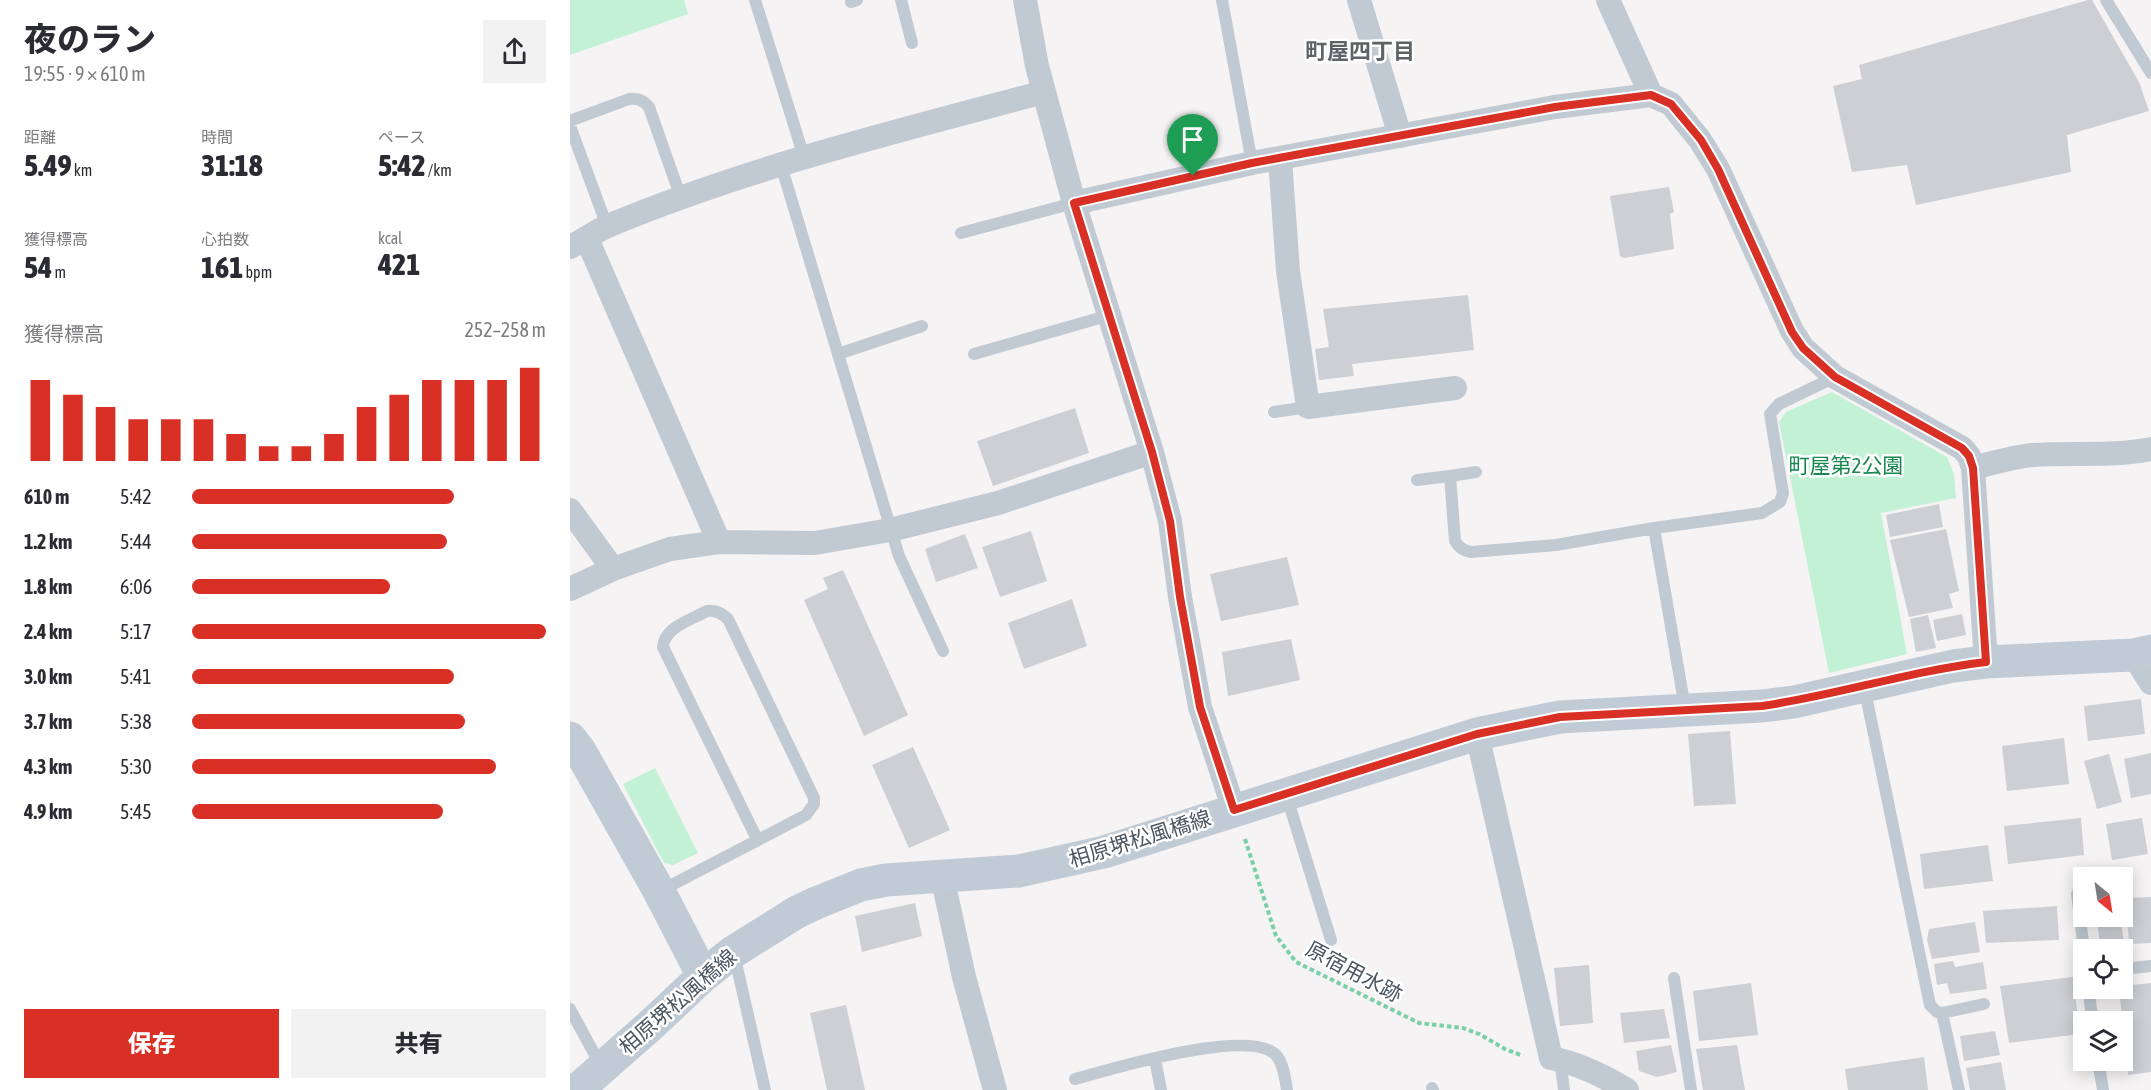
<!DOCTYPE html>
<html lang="ja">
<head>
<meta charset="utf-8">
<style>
  body { margin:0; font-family:"Asap Condensed","Noto Sans JP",sans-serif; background:#f2f2f3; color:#2b2b33; height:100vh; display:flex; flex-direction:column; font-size:22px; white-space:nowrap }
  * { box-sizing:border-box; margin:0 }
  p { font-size:20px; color:#7c7c81 }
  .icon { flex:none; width:33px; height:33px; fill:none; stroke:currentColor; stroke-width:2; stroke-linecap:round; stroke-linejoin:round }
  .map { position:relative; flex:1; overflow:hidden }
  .details { display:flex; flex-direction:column; background:#fff; width:570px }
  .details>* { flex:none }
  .needle { width:39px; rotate:150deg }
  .tools { position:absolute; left:1503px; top:867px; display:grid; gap:12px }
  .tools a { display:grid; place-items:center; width:60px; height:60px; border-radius:0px; background:#fff; box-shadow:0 3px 15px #0003; font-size:30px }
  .pin { position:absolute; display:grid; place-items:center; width:51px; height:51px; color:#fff; margin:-62px -26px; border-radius:50% 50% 50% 0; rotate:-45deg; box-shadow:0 0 6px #0007 }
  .pin .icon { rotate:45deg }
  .round { display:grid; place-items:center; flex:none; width:63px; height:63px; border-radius:0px; background:#f2f2f3 }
  .head { display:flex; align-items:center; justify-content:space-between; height:102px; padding:0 24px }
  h1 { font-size:33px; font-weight:800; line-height:45px }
  .stats { display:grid; grid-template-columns:repeat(3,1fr); gap:9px; height:102px; padding:6px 24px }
  .stats div { display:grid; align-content:center }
  .stats b { font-size:30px; font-weight:800 }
  .stats small { font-size:16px; font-weight:400 }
  .stats p { font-size:16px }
  .chart { height:168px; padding:12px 24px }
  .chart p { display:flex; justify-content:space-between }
  .chart svg { width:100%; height:108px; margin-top:6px; stroke:#d93025; stroke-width:6 }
  .button { display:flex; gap:12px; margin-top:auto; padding:12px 24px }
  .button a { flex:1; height:69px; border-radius:0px; background:#d93025; color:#fff; font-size:24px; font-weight:800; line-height:69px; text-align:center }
  .button a+a { background:#f2f2f3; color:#2b2b33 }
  ul { padding:0 24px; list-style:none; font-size:20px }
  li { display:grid; grid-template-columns:96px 72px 1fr; align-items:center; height:45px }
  li i { height:15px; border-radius:8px; background:#d93025 }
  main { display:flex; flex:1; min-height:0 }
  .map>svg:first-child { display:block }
</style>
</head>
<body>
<main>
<section class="details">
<div class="head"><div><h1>夜のラン</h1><p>19:55 · 9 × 610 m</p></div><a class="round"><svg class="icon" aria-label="share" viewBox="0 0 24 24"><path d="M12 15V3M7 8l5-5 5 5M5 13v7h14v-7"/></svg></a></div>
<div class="stats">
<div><p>距離</p><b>5.49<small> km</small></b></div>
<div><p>時間</p><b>31:18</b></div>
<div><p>ペース</p><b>5:42<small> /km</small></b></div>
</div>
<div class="stats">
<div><p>獲得標高</p><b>54<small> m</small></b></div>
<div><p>心拍数</p><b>161<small> bpm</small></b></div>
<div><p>kcal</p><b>421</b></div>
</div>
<div class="chart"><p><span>獲得標高</span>252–258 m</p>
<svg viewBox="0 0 160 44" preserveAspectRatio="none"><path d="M5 44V11M15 44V17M25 44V22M35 44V27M45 44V27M55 44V27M65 44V33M75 44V38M85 44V38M95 44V33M105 44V22M115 44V17M125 44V11M135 44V11M145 44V11M155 44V6"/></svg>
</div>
<ul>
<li><b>610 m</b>5:42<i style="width:74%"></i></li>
<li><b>1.2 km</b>5:44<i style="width:72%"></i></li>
<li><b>1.8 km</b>6:06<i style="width:56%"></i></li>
<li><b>2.4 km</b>5:17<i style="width:100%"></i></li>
<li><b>3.0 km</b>5:41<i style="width:74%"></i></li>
<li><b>3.7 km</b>5:38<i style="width:77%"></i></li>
<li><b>4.3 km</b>5:30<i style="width:86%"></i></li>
<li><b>4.9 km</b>5:45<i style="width:71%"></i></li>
</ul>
<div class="button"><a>保存</a><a>共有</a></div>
</section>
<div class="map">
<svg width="1581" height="1090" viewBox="0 0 1581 1090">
  <rect width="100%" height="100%" fill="#f5f3f3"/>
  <!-- green -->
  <path fill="#c3f1d5" d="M0,0H114L118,14L0,55Z
    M1262,392L1377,457L1384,474L1386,498L1311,513L1337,654L1259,673L1209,422L1216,412Z
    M85,768L128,853L103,865L94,863L53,784Z"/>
  <!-- building -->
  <path fill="#cdcfd5" d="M1518,0H1522L1569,82L1579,111L1497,135L1501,172L1346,205L1337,165L1282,172L1263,86L1292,79L1289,65Z
    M1099,187L1104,212L1100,214L1104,249L1054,258L1050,256L1040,196Z
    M898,295L904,350L782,364L784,376L749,380L745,349L759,347L753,309Z
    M505,408L519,453L423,486L407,441Z
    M1369,504L1373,527L1320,537L1316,515Z
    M1376,529L1389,591L1379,594L1383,608L1339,617L1320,540Z
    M461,531L477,581L430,597L412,547Z
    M395,534L408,568L366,582L355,549Z
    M717,557L729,605L651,621L640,574Z
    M273,570L338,715L294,736L234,600L258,589L253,578Z
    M502,599L517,646L454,669L438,623Z
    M1392,614L1396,635L1367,641L1363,620Z
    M1358,615L1366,648L1346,652L1340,619Z
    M721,639L730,680L658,696L652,652Z
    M1571,699L1575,734L1518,741L1514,706Z
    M1160,731L1166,804L1124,806L1118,734Z
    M1494,738L1499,784L1437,791L1432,746Z
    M343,747L380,830L339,848L302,765Z
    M1581,753V794L1561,798L1554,759Z
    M1539,754L1552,802L1527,809L1514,761Z
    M1511,818L1514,855L1438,864L1434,826Z
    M1572,818L1578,854L1542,860L1536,824Z
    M1418,845L1423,881L1354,889L1350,854Z
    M1581,897V943L1559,944L1556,898Z
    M345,903L352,936L292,952L285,916Z
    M1487,906L1489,940L1416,943L1413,911Z
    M1527,916H1550L1554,944L1530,947Z
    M1405,922L1410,952L1362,959L1357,940L1359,929Z
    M1383,961L1385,967L1413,962L1417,989L1380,994L1377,983L1367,985L1364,964Z
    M1019,965L1023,1023L990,1026L984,968Z
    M1503,977L1510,1034L1439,1043L1430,986Z
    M1181,983L1188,1035L1129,1041L1123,991Z
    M1581,983V1072L1558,1075L1549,988H1552V986Z
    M276,1005L295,1090H257L240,1013Z
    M1094,1009L1100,1038L1054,1043L1050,1013Z
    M1425,1031L1430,1055L1394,1061L1390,1036Z
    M1101,1045L1107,1072L1087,1077L1069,1071L1066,1051Z
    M1167,1045L1175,1090H1133L1126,1049Z
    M1354,1057L1358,1090H1278L1275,1069Z
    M1431,1062L1436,1090H1400L1396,1068Z"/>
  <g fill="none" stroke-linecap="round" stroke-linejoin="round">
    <!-- path -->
    <path stroke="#7ad0a6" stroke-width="4" stroke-dasharray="4.5 3" stroke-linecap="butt" d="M675,839L706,936L726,962L849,1023L893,1028L909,1034L935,1049L953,1056"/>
    <!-- lane -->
    <path stroke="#c1cad2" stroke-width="12" d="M185,0L234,157
      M331,0L342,43
      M652,0L682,163
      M1536,0L1581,73
      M281,2L287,0
      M0,121L59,99C68,98 73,100 79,107L111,198
      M0,126L37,226
      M211,165L329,556L373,651
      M391,233L504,203
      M268,354L352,326
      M404,354L540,315
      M704,412L738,407
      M880,476L906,472
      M847,480L880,476L885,541C889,548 893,550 901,552L986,545L1084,528
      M1294,686L1360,1005L1367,1012L1372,1013L1389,1090
      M1115,708L1084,528L1192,513L1210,502L1213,493L1200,414L1209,404L1265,377
      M716,794L761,940
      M90,891L236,815L244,804V798L158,619C151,613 146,610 137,611C121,620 94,627 93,647L187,839
      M1507,894L1514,950
      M164,954L195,1090
      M1552,969L1581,966
      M1104,978L1121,1090
      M1518,988L1523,1022
      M0,1009L31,1066
      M1372,1013L1414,1004
      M585,1059L591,1090
      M990,1060L994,1090
      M1528,1060L1533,1090
      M505,1079C542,1069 679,1027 706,1055C714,1064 715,1079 717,1090
      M862,1088L863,1090"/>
    <!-- street -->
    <path stroke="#c1cad2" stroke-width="24" d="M455,0L467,66L504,203L582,452L600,521L610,597L630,707L664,810
      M789,0L830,136
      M1038,0L1081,95L1101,104L1130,140L1148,169L1222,331L1233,348L1265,377L1392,448L1399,456L1403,468L1416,662
      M710,159L718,271L738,407L885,388
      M504,203L682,163L985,107L1081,95
      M17,239L149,542
      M0,247C14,240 26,231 40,225C180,167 328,131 474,92
      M1403,468C1422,463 1443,457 1463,455C1503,452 1542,457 1581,449
      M0,510L43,569
      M0,589L43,569L100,549L149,542L245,543L320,530L428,503L582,452
      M1563,655L1581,683
      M907,734L981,1058C1007,1063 1034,1076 1057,1090
      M372,876L394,977L425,1090"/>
    <!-- secondary -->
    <path stroke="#c1cbd6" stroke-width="33" d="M0,738L10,751L89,891L133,976
      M7,1090L82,1024L133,976L163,952L227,912L246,903L291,885L316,880L449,871L534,852L907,734L990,717L1192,706L1224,702L1383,666L1416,662L1563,655L1581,651"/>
  </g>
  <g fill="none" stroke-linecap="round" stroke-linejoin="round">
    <defs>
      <path id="route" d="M1081,95L1101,104L1131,140L1148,169L1222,332L1233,348L1265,377L1392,448L1399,456L1403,468L1416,662C1340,671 1268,695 1192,706L990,717L907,734L664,810L630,707L610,597L600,521L582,452L504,203L682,163L985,107Z"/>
    </defs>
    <!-- route casing -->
    <use href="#route" stroke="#fff" stroke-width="12"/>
    <!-- route -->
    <use href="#route" stroke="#d93025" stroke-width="8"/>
  </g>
  <g text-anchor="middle" stroke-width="5" stroke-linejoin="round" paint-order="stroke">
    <!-- park labels -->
    <g font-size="21" fill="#17864f" stroke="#fff">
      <text x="1276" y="473">町屋第2公園</text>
    </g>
    <!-- street labels -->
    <g font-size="21" fill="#4a5661" stroke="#fff">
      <text transform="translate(570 839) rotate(-17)" y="7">相原堺松風橋線</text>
      <text transform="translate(784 972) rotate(28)" y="7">原宿用水跡</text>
      <text transform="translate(108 1002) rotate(-41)" y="7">相原堺松風橋線</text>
    </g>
    <!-- neighbourhood labels -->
    <g font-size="22" font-weight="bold" fill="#5f6368" stroke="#fff">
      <text x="790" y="59">町屋四丁目</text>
    </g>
  </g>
</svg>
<div class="tools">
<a><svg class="needle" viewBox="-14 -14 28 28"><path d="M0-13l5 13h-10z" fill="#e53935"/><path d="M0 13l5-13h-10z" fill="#7c7c81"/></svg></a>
<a><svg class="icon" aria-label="locate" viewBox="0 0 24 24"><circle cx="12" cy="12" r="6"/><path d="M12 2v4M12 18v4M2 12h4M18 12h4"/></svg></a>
<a><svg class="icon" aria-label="layers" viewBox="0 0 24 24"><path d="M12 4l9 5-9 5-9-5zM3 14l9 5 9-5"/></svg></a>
</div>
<div class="pin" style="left:623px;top:176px;background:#1e9e55"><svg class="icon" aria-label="arrive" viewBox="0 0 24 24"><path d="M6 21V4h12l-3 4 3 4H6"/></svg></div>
</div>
</main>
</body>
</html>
